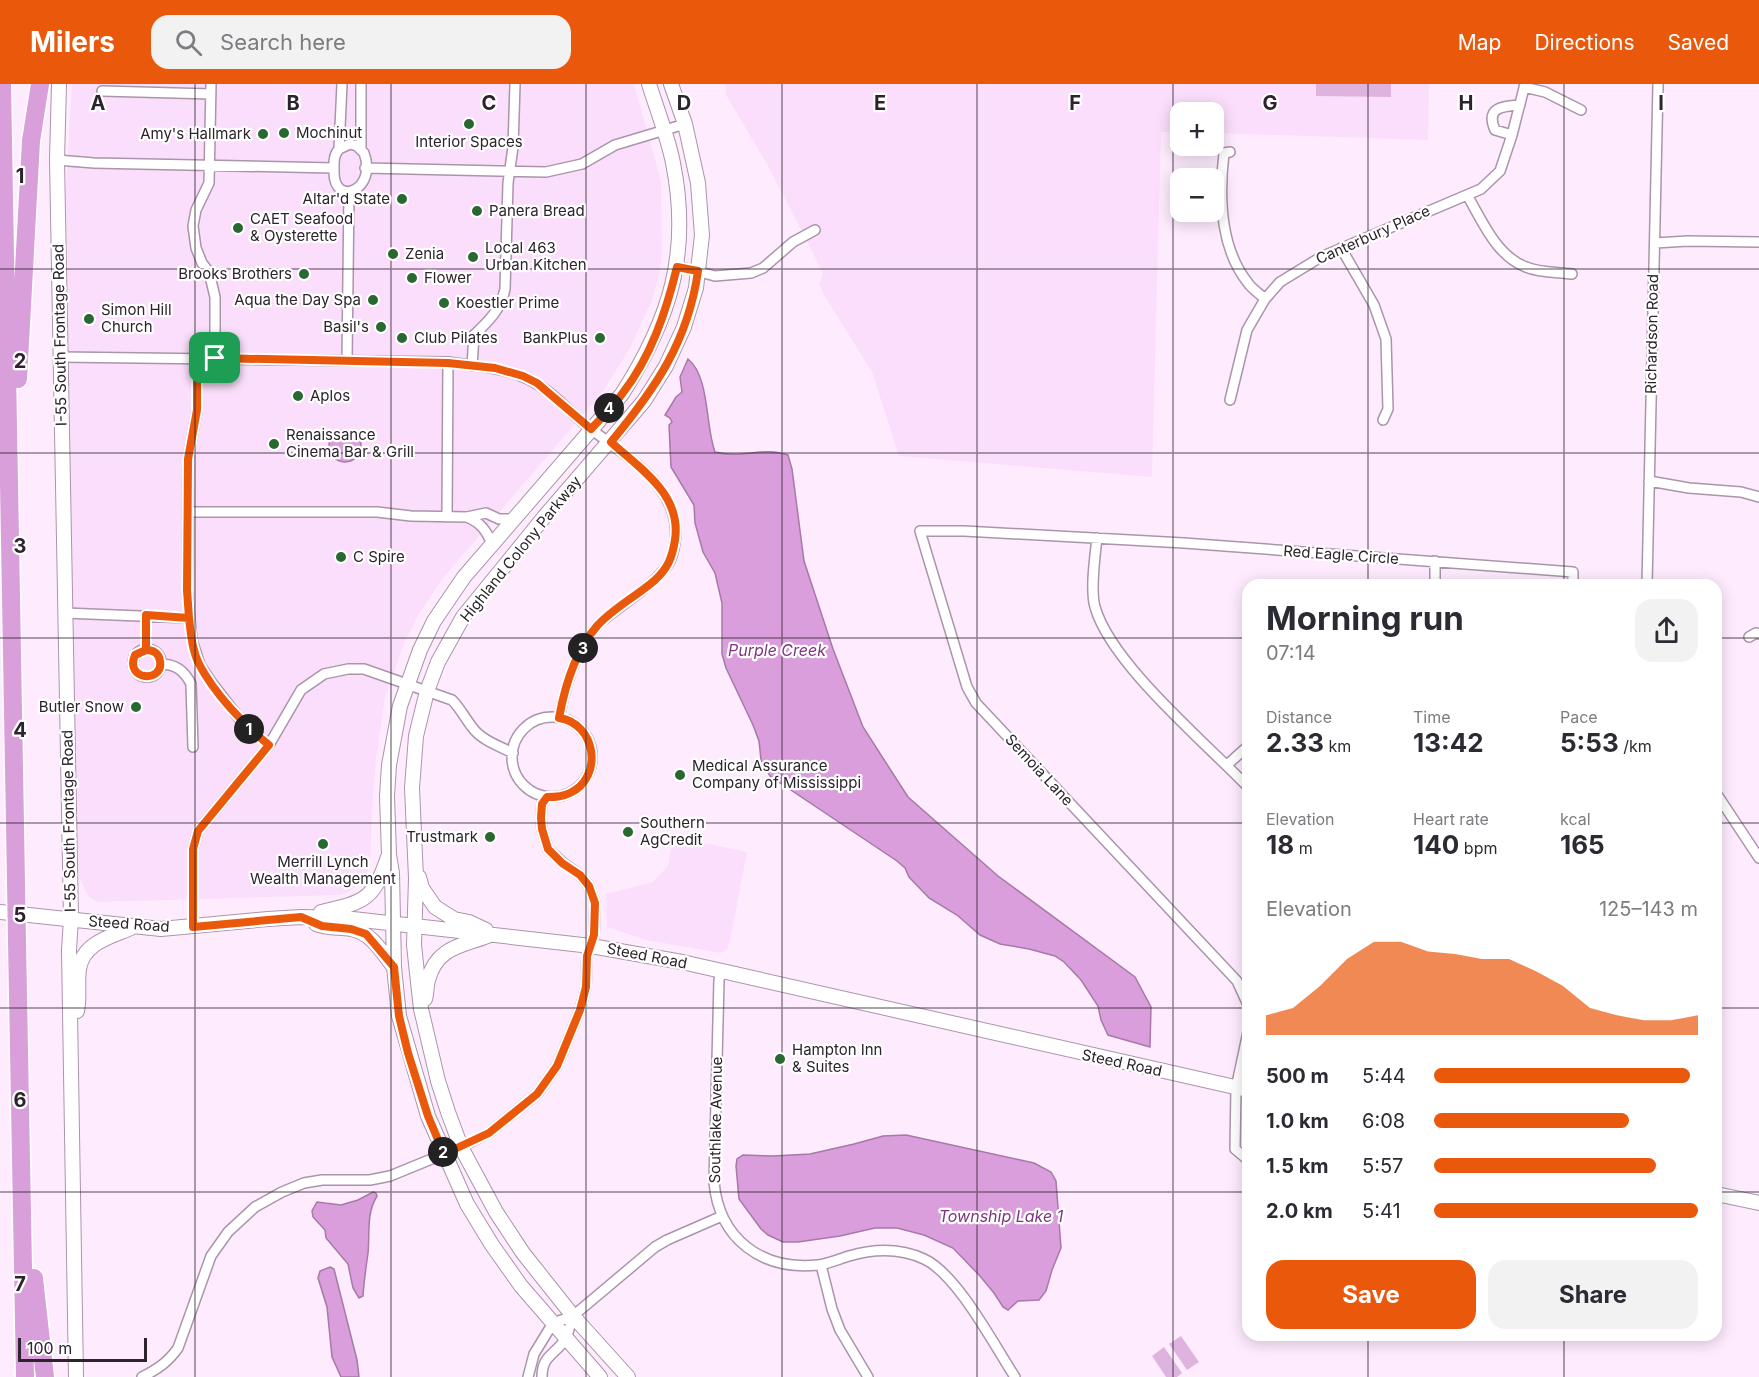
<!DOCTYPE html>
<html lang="en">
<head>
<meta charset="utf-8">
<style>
  body { margin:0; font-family:Inter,sans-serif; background:#f2f2f3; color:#2b2b33; height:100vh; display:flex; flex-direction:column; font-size:22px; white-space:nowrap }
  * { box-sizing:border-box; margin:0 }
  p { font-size:20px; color:#7c7c81 }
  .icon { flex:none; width:33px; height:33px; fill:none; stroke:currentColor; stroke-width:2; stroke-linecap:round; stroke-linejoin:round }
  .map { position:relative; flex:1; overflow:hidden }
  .sheet { position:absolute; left:1242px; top:495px; width:480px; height:762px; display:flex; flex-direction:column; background:#fff; border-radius:18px; box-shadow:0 3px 15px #0003 }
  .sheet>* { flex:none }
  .tools { position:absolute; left:1170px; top:18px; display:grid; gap:12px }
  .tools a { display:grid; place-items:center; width:54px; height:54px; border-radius:12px; background:#fff; box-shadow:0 3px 15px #0003; font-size:30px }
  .scale { position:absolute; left:18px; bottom:15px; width:129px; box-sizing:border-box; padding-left:6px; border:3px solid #2c232c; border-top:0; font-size:16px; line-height:21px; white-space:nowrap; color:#2c232c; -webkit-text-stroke:4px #fff; paint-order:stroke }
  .pin { position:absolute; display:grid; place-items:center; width:51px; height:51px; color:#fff; margin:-26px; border-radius:12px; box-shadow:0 3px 9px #0006 }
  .km { position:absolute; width:30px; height:30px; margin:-15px; border-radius:50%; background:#222; color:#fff; font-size:16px; line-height:30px; text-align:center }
  .round { display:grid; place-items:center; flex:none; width:63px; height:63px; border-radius:18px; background:#f2f2f3 }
  .summary { display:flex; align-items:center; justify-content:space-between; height:102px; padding:0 24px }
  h1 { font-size:33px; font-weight:700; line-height:45px }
  .stats { display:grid; grid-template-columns:repeat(3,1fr); gap:9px; height:102px; padding:6px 24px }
  .stats div { display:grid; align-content:center }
  .stats b { font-size:26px; font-weight:700 }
  .stats small { font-size:16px; font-weight:400 }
  .stats p { font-size:16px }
  .chart { height:168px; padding:12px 24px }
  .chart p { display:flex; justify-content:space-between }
  .chart svg { width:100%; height:108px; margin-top:6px; fill:#ea580c; opacity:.7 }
  .cta { display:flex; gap:12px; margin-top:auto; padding:12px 24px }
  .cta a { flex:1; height:69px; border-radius:18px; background:#ea580c; color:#fff; font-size:24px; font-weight:700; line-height:69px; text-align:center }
  .cta a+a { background:#f2f2f3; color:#2b2b33 }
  ul { padding:0 24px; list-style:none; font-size:20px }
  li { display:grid; grid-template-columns:96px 72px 1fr; align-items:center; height:45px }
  li i { height:15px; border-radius:8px; background:#ea580c }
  header { display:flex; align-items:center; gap:36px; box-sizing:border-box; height:84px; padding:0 30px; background:#ea580c; color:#fff }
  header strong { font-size:28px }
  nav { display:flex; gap:33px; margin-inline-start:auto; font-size:21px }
  .search { width:420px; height:54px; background:#f2f2f3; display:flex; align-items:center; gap:15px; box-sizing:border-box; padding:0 21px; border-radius:18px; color:#7c7c81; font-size:22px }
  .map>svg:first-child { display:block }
</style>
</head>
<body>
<header>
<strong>Milers</strong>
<div class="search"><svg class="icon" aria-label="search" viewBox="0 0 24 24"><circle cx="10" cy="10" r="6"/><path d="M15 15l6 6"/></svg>Search here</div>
<nav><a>Map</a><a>Directions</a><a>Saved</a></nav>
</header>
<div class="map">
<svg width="1759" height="1293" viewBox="0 0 1759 1293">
  <rect width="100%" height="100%" fill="#feecfe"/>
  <!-- built -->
  <path fill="#fbdefb" d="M72,0H634L661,97L662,168L659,192L653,214L630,264L604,306L443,494L419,530L405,557L385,613L376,675L372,723L370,781L365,794L349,808L339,811L97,818L88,812L79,793L74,649L66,103Z
    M725,0H1429L1428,56L1214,49V28H1180V48H1161L1152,393L899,372L872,288L824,211L819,200L823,190L814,171L767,80L726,11Z
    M684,755L747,768L730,857L727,866L721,869L646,856L607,843L606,810L653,798L668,782L671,764Z"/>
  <!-- green -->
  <path fill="#deb4de" d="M1316,0H1391V13L1316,12Z
    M1181,1252L1199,1278L1187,1286L1169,1260Z
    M1164,1263L1182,1289L1177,1293H1166L1152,1272Z"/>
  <!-- water -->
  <path fill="#db9edc" stroke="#a679a7" stroke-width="1.5" d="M688,275C710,293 705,341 715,368C742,375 763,362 788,371L792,385L804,477L833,565L863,643L908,713L998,792L1135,893L1151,923L1150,963L1108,951L1101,936L1098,922L1081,896L1064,878L1055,872L1029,865L1000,860L980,851L957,831L929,814L909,793L905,784L897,777L770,692L761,676L759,657L753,641L726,584L722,570V519L715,489L703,468L695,439L694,421L671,383L669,341L672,338L670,334L665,331L676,313L682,308L680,293Z
    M329 362a16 16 0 1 1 32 0a16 16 0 1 1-32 0Z
    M906,1051L1034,1079L1051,1088L1056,1097L1061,1164L1052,1186L1046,1207L1039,1216L1018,1217L1008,1226L1003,1223L994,1209L980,1192L953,1164L924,1151L897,1144H875L840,1152L798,1158H783L768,1151L761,1145L739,1115L736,1082L737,1075L743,1071L773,1072L810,1070L854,1060L883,1052Z
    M373,1108L376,1109L377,1112C366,1130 370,1149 368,1169C366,1183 364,1197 363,1212L359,1214L353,1204L348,1180L326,1154L325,1146L313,1133L312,1127L317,1118L341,1121L358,1116Z
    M330,1183L334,1185L357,1276L359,1293H341L332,1273L327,1223L318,1194L320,1187Z"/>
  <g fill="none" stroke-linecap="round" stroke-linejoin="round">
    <defs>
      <path id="street" d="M211,0L209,99L196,126L193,142L196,164L202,179L209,188L215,213V274
        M361,0V65
        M1524,3L1545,8L1581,26
        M102,7L211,10
        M1512,51L1495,46C1485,23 1503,22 1520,21
        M350,60L357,62L364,69C378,106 334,124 334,88C334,79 333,72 339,65Z
        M339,65L342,0
        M1230,68L1224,69C1219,111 1220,164 1248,199C1252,205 1260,210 1265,215
        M57,76L94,79L334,84
        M365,84L546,88L582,80L615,61L685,40
        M1467,111C1482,136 1496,172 1526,183C1540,189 1557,188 1572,190
        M1655,159L1688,157L1759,158
        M1341,164L1374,221L1386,255L1388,325L1383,336
        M677,182L715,192L751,189L763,184L793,158L815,146
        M60,273L448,278C473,282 499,283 523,293C551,304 568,328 591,345C633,378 691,409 672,472C665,496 618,522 600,539C576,562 565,603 559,634
        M197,276V326L188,375L187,506L192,556L200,581L212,599L242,638L269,661
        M347,277L349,108
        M472,282L474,251C489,237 501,225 505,205L508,99L513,63L515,0
        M1230,316L1247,246L1265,215L1280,198L1321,173L1481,105L1500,87L1512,51L1525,0
        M1649,397L1689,404L1741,408L1759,413
        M188,428H377L411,432L467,433L486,429L499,435H514
        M447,433L448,278
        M467,433C481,439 486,446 492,460
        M1097,454C1095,472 1090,506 1095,523C1111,580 1206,659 1248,703
        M1435,501V477
        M1647,501L1658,0
        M65,529L189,534
        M1749,553L1756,549L1759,550
        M133 579a14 14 0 1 1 28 0a14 14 0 1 1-28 0Z
        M146,566V531
        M160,580C175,580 184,586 191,600L193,663
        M512 673a40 40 0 1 1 80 0a40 40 0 1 1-80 0Z
        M1227,681L1248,662
        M1716,709L1759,774
        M193,843V765L198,747L269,661L301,606L324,590L348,585H364L452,616C460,624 465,634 472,643C481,656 499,662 513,669
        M721,888L719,896L714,1098C719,1155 762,1187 818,1181C828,1180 839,1175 849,1172C873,1165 900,1164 924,1175C957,1190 994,1261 1015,1293
        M1248,921L1237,897L976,619L967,603L920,447H964L1184,459L1573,488V501
        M1248,948L1236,1004L1235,1065L1248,1076
        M821,1181L832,1225L840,1246L868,1293
        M142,1293C158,1285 168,1278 178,1264L211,1172L228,1148L255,1123L282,1108L304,1099L322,1096H370L390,1092L461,1063L489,1049L537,1010L557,982L580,926L586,903L587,872L594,851L595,819L589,802L580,791L563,779L548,765L542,745L541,734L542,720L547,713
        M528,1293L534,1270L553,1239L573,1232L655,1163L667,1156L722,1132
        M542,1293C542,1272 554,1271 565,1256C569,1249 570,1239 573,1232"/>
      <path id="secondary" d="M59,0L57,76L71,835L69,866L76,1293
        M419,793L422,804L435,823L454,835L469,838L486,846
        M0,828L161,845L268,835L301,833L344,834L591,862L682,878L1248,1006
        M321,828C364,818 373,817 388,773
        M316,840C327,845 339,843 351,845C372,849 381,867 394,883
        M425,915C427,909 426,902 428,896C437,862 463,862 490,851
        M77,927C80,913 77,899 79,885C83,859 110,853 131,844
        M1716,1110L1759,1119
        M600,1293L521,1202L492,1161L467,1120L428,1032L399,932L394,883L392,789L389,771L387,712L389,681L400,622L420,566L434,537L464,493L622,310C670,235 691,169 673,79C668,53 657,26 649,0
        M628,1293L573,1232L523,1169L496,1128L461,1063L448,1028L438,997L421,925L417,889L414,861L416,794L412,704L416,652L427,607L438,578L463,533L545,432L644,317L666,282L684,243L696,204L702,151L698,99L685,40L671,0"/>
      <path id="highway" d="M2,0L16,798
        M18,295L31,57L40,0
        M17,857L25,1293
        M34,1194L45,1293"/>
    </defs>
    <!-- street casing -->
    <use href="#street" stroke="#aa95aa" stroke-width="12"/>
    <!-- secondary casing -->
    <use href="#secondary" stroke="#aa95aa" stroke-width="16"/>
    <!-- highway casing -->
    <use href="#highway" stroke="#fff" stroke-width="21"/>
    <!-- street -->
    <use href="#street" stroke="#fff" stroke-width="9"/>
    <!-- secondary -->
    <use href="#secondary" stroke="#fff" stroke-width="14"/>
    <!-- highway -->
    <use href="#highway" stroke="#d99fda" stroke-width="18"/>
    <defs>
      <path id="highway-bridge" d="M16,798L17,857"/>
    </defs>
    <!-- highway-bridge casing -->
    <use href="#highway-bridge" stroke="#fff" stroke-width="21" stroke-linecap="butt"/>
    <!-- highway-bridge -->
    <use href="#highway-bridge" stroke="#d99fda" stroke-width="18"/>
  </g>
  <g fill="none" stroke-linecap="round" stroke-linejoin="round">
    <defs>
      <path id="route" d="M215,274L197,276V326L188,375L187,506L189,534L146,531V566C153,566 159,569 160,577C164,599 124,597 135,571L146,566V531L189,534C191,550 192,566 199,580C214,609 244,641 269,661L198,747L193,765V843L301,833L322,842L351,845L366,850L394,883L399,932L408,969L428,1032L444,1070L489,1049L537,1010L557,982L580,926L586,903L587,872L594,851L595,819L589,802L580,791L562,779L548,765L542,745L541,734L542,720L547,713C555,713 562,713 570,709C604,693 596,639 559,634C565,601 575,567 597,542C613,524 637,512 655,496C668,484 672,474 675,456C682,410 640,385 611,358C655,305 688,258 698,187L677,183C666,228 651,273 622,310C613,323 601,334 591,345L537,299L523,292L495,284L448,279L215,274"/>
    </defs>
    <!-- route casing -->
    <use href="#route" stroke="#fff" stroke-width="12"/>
    <!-- route -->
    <use href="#route" stroke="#ea580c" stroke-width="8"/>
  </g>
  <!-- grid -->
  <path fill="none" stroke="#2c232c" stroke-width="1.5" stroke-opacity="0.55" d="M195,0V1293M391,0V1293M586,0V1293M782,0V1293M977,0V1293M1173,0V1293M1368,0V501M1564,0V501M0,185H1759M0,369H1759M0,554H1248M1716,554H1759M0,739H1248M1716,739H1759M0,924H1248M1716,924H1759M0,1108H1248M1716,1108H1759M1368,1251V1293M1564,1251V1293"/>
  <!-- markers -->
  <g fill="#296831" stroke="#fff" stroke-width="2">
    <circle cx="469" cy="40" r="6"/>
    <circle cx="284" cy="49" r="6"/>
    <circle cx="263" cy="50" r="6"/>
    <circle cx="402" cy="115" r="6"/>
    <circle cx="477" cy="127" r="6"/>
    <circle cx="238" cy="144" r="6"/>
    <circle cx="393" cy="170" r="6"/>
    <circle cx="473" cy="173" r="6"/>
    <circle cx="304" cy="190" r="6"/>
    <circle cx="412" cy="194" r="6"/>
    <circle cx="373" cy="216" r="6"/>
    <circle cx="444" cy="219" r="6"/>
    <circle cx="89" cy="235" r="6"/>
    <circle cx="381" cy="243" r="6"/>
    <circle cx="402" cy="254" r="6"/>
    <circle cx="600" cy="254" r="6"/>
    <circle cx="298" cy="312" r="6"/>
    <circle cx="274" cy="360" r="6"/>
    <circle cx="341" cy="473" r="6"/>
    <circle cx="136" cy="623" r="6"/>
    <circle cx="680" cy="691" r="6"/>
    <circle cx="628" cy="748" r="6"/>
    <circle cx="490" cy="753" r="6"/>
    <circle cx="323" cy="760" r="6"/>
    <circle cx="780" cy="975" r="6"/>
  </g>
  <g text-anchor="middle" stroke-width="4.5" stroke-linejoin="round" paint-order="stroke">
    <!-- poi labels -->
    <g font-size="15" fill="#2c232c" stroke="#fff" text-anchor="start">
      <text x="296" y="54">Mochinut</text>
      <text x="251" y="55" text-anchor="end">Amy's Hallmark</text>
      <text x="469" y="63" text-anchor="middle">Interior Spaces</text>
      <text x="390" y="120" text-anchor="end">Altar'd State</text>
      <text x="489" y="132">Panera Bread</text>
      <text x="250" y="140">CAET Seafood<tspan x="250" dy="17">&amp; Oysterette</tspan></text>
      <text x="485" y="169">Local 463<tspan x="485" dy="17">Urban Kitchen</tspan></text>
      <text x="405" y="175">Zenia</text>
      <text x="292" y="195" text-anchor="end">Brooks Brothers</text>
      <text x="424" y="199">Flower</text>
      <text x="361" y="221" text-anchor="end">Aqua the Day Spa</text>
      <text x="456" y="224">Koestler Prime</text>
      <text x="101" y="231">Simon Hill<tspan x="101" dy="17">Church</tspan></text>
      <text x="369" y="248" text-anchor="end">Basil's</text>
      <text x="414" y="259">Club Pilates</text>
      <text x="588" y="259" text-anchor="end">BankPlus</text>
      <text x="310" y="317">Aplos</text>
      <text x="286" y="356">Renaissance<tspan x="286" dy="17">Cinema Bar &amp; Grill</tspan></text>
      <text x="353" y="478">C Spire</text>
      <text x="124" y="628" text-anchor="end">Butler Snow</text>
      <text x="692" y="687">Medical Assurance<tspan x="692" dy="17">Company of Mississippi</tspan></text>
      <text x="640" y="744">Southern<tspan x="640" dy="17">AgCredit</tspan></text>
      <text x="478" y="758" text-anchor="end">Trustmark</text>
      <text x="323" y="783" text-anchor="middle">Merrill Lynch<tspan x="323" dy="17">Wealth Management</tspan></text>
      <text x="792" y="971">Hampton Inn<tspan x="792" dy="17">&amp; Suites</tspan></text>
    </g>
    <!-- street labels -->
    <g font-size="15" fill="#2c232c" stroke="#fff">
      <text transform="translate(1373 151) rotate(-24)" y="5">Canterbury Place</text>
      <text transform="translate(1652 250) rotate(-89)" y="5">Richardson Road</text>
      <text transform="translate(60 251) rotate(-91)" y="5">I-55 South Frontage Road</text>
      <text transform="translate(521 465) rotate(-51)" y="5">Highland Colony Parkway</text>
      <text transform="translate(1341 471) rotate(4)" y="5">Red Eagle Circle</text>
      <text transform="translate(1039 686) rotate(47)" y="5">Semoia Lane</text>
      <text transform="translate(69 737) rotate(-91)" y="5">I-55 South Frontage Road</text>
      <text transform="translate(129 840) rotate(4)" y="5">Steed Road</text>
      <text transform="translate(647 872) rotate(11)" y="5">Steed Road</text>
      <text transform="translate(1122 979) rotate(12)" y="5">Steed Road</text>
      <text transform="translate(716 1036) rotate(-89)" y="5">Southlake Avenue</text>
    </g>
    <!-- water labels -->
    <g font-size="16" font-style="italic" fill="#7d3580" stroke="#fff">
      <text x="777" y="572">Purple Creek</text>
      <text x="1001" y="1138">Township Lake 1</text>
    </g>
  </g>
  <g font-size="20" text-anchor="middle" font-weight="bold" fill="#2c232c" stroke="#fff" stroke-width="4.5" stroke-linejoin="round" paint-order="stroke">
    <text x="98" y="26">A</text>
    <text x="293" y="26">B</text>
    <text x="489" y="26">C</text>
    <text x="684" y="26">D</text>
    <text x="880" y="26">E</text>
    <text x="1075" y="26">F</text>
    <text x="1270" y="26">G</text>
    <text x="1466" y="26">H</text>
    <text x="1661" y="26">I</text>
    <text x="20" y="99">1</text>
    <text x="20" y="284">2</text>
    <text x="20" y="469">3</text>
    <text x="20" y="653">4</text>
    <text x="20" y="838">5</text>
    <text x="20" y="1023">6</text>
    <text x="20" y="1207">7</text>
  </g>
</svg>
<div class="tools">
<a>+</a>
<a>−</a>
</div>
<div class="scale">100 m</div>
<div class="pin" style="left:215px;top:274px;background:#1e9e55"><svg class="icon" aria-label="arrive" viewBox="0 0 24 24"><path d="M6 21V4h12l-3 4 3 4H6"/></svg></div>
<b class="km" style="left:249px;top:645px">1</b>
<b class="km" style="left:443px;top:1068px">2</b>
<b class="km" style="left:583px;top:564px">3</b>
<b class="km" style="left:609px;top:324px">4</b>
<section class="sheet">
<div class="summary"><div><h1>Morning run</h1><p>07:14</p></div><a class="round"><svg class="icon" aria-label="share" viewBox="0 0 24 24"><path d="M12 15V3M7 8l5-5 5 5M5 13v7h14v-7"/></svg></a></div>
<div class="stats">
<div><p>Distance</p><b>2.33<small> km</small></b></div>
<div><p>Time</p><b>13:42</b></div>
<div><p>Pace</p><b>5:53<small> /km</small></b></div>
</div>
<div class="stats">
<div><p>Elevation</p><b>18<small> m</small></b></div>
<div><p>Heart rate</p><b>140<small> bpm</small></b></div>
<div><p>kcal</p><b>165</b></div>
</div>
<div class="chart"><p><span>Elevation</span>125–143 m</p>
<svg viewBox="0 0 160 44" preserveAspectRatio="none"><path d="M0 44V36L10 33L20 24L30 13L40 6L50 6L60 10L70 11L80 13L90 13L100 18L110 24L120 33L130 36L140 38L150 38L160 36V44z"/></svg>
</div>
<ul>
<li><b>500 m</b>5:44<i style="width:97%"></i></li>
<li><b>1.0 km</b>6:08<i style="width:74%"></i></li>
<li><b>1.5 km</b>5:57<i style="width:84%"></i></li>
<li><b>2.0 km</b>5:41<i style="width:100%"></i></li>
</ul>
<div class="cta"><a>Save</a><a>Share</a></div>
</section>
</div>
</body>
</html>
